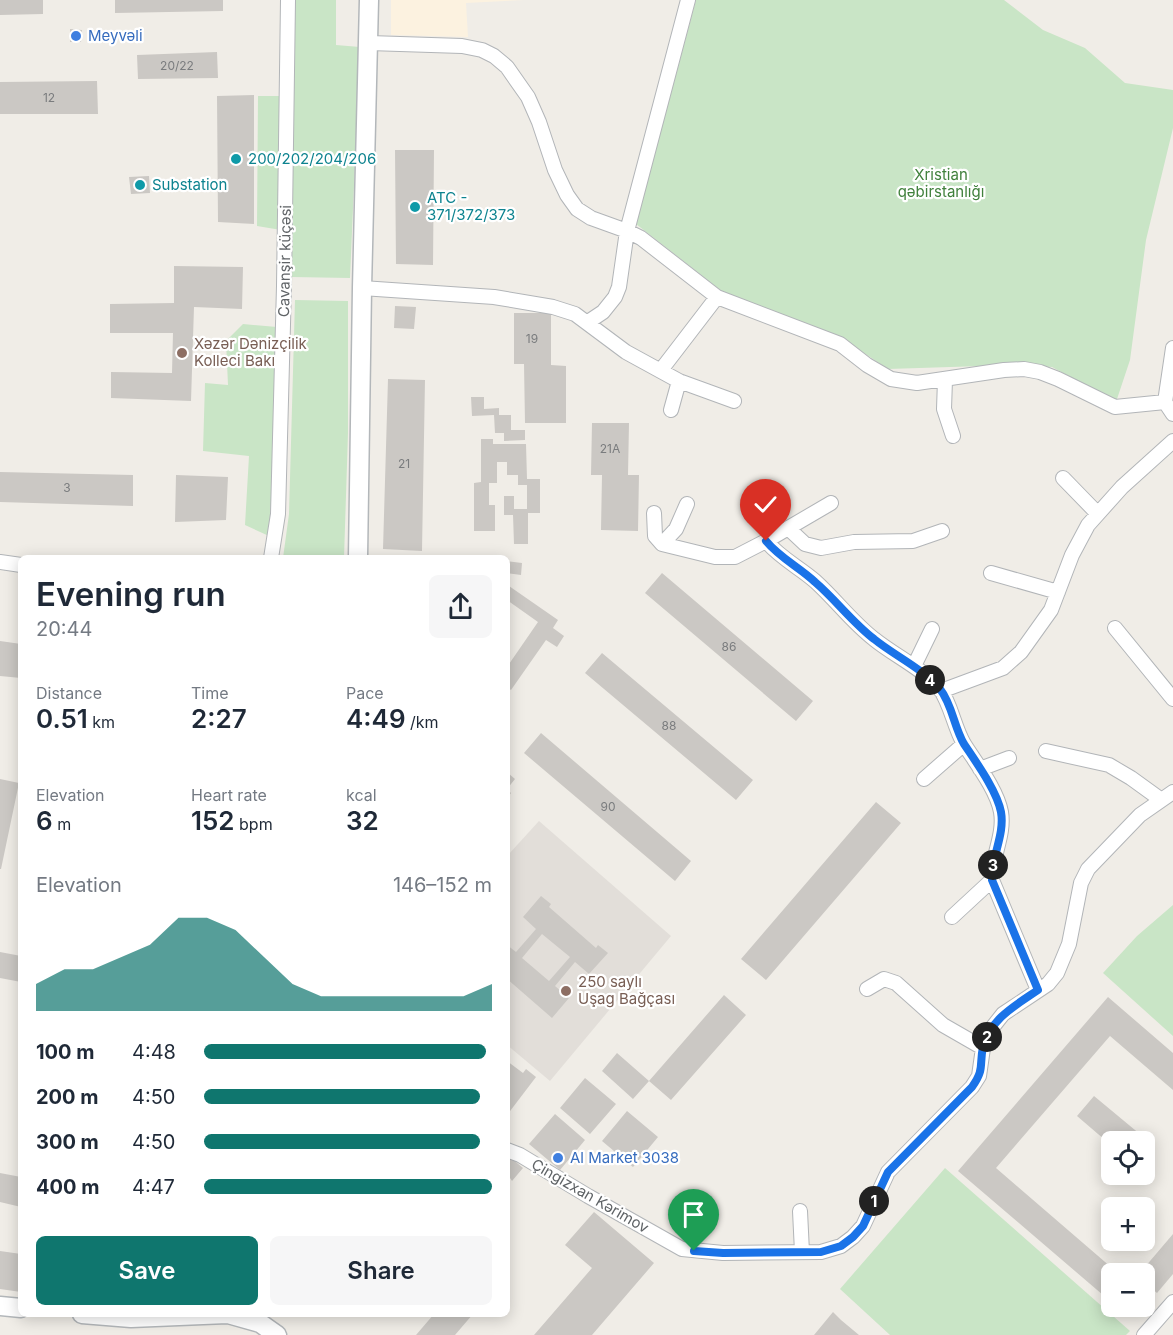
<!DOCTYPE html>
<html lang="en">
<head>
<meta charset="utf-8">
<style>
  body { margin:0; font-family:Inter,sans-serif; background:#f6f6f7; color:#1f2937; height:100vh; display:flex; flex-direction:column; font-size:22px; white-space:nowrap }
  * { box-sizing:border-box; margin:0 }
  p { font-size:20px; color:#747a83 }
  .icon { flex:none; width:33px; height:33px; fill:none; stroke:currentColor; stroke-width:2; stroke-linecap:round; stroke-linejoin:round }
  .map { position:relative; flex:1; overflow:hidden }
  .details { position:absolute; left:18px; top:555px; width:492px; height:762px; display:flex; flex-direction:column; background:#fff; border-radius:9px; box-shadow:0 3px 15px #0003 }
  .details>* { flex:none }
  .controls { position:absolute; left:1101px; top:1131px; display:grid; gap:12px }
  .controls a { display:grid; place-items:center; width:54px; height:54px; border-radius:9px; background:#fff; box-shadow:0 3px 15px #0003; font-size:30px }
  .pin { position:absolute; display:grid; place-items:center; width:51px; height:51px; color:#fff; margin:-62px -26px; border-radius:50% 50% 50% 0; rotate:-45deg; box-shadow:0 0 6px #0007 }
  .pin .icon { rotate:45deg }
  .km { position:absolute; width:30px; height:30px; margin:-15px; border-radius:50%; background:#222; color:#fff; font-size:16px; line-height:30px; text-align:center }
  .round { display:grid; place-items:center; flex:none; width:63px; height:63px; border-radius:9px; background:#f6f6f7 }
  .summary { display:flex; align-items:center; justify-content:space-between; height:102px; padding:0 18px }
  h1 { font-size:33px; font-weight:600; line-height:45px }
  .metrics { display:grid; grid-template-columns:repeat(3,1fr); gap:9px; height:102px; padding:6px 18px }
  .metrics div { display:grid; align-content:center }
  .metrics b { font-size:26px; font-weight:600 }
  .metrics small { font-size:16px; font-weight:400 }
  .metrics p { font-size:16px }
  .chart { height:168px; padding:12px 18px }
  .chart p { display:flex; justify-content:space-between }
  .chart svg { width:100%; height:108px; margin-top:6px; fill:#0f766e; opacity:.7 }
  .primary-button { display:flex; gap:12px; margin-top:auto; padding:12px 18px }
  .primary-button a { flex:1; height:69px; border-radius:9px; background:#0f766e; color:#fff; font-size:24px; font-weight:600; line-height:69px; text-align:center }
  .primary-button a+a { background:#f6f6f7; color:#1f2937 }
  ul { padding:0 18px; list-style:none; font-size:20px }
  li { display:grid; grid-template-columns:96px 72px 1fr; align-items:center; height:45px }
  li i { height:15px; border-radius:8px; background:#0f766e }
  .map>svg:first-child { display:block }
</style>
</head>
<body>
<div class="map">
<svg width="1173" height="1335" viewBox="0 0 1173 1335">
  <rect width="100%" height="100%" fill="#f0ede7"/>
  <!-- commercial -->
  <path fill="#fcf2e0" d="M391,0H524L466,3L468,37L391,35Z"/>
  <!-- education -->
  <path fill="#e2ded9" d="M539,821L671,936L550,1081L507,1045V856Z"/>
  <!-- green -->
  <path fill="#c9e5c6" d="M294,0H336V45L360,47L350,278L292,277Z
    M696,0H1004L1043,30L1085,48L1125,83L1173,90V128L1146,240L1130,360L1116,402L1052,367L1013,365L888,369L846,341L724,293L636,224Z
    M258,96H281V230L257,226Z
    M295,300L348,301V433L344,558H283L289,514Z
    M243,324L277,327L273,469L269,536L245,525L249,456L203,451L205,383L228,385L226,341Z
    M1173,905V1036L1103,973L1137,936Z
    M945,1168L1130,1331L1126,1335H890L840,1289Z"/>
  <!-- building -->
  <path fill="#cbc8c4" fill-rule="evenodd" d="M0,0H43V14L0,15Z
    M115,0H223V11L115,13Z
    M70,29L82,30L81,42H70Z
    M217,52L218,78L138,79L137,55Z
    M97,81L98,114H0V82Z
    M254,95V224L218,222L217,96Z
    M395,150H434L433,265L396,264Z
    M149,176L150,193L131,194L129,177Z
    M174,266L243,267L242,309L194,307L191,401L111,398V372L172,373L173,333H110V304L174,303Z
    M395,306L416,307L414,329L394,328Z
    M514,313H551V365L566,366V423H525L524,364H514Z
    M388,379L425,380L422,551L383,549Z
    M471,397H484V409L499,408V415H511V430H525V440L504,441V433H495L494,415L472,416Z
    M592,423H629L628,475H639L638,531L601,530L602,475H591Z
    M481,439H493V444H526L527,479H540V513H528V544H514L513,515H504V496H514V509H527V485H518V475H507V462H497V483H489V505H495V531H474V483L481,482Z
    M0,472L133,475V506L0,502Z
    M176,475L228,477L226,520L175,522Z
    M507,561L522,563L521,575L507,573Z
    M662,573L813,701L796,721L645,593Z
    M509,586L558,620L553,628L564,636L557,647L546,640L511,690L507,687V667L538,622L507,600V589Z
    M0,641L21,644V678L0,676Z
    M602,653L753,780L736,800L585,673Z
    M541,733L691,861L675,881L524,753Z
    M507,772L515,779L507,789L511,793L507,799Z
    M0,779L19,783L1,869H0Z
    M876,802L901,823L766,980L741,959Z
    M541,896L551,904L549,907L596,948L598,945L608,953L589,974L575,962L555,986L569,998L552,1018L507,979V945L516,952L536,929L523,917ZM542,934L570,957L549,981L522,958Z
    M0,952L21,956V982L0,978Z
    M724,995L746,1015L671,1100L649,1081Z
    M1108,997L1173,1053V1090L1110,1036L996,1168L1119,1274H1112V1299L1110,1301L958,1171Z
    M617,1053L649,1081L633,1099L602,1071Z
    M507,1061L523,1073L526,1069L536,1077L507,1115Z
    M585,1078L616,1104L590,1134L560,1108Z
    M1094,1096L1147,1140L1146,1142H1112V1146L1077,1116Z
    M627,1111L658,1137L633,1167L602,1141Z
    M555,1114L585,1140L560,1170L529,1144Z
    M510,1157L523,1168L512,1181L510,1178L507,1181V1161Z
    M0,1173L21,1177V1207L0,1202Z
    M594,1212L654,1263L592,1335H534L592,1268L565,1245Z
    M1173,1234V1274L1157,1293L1144,1282V1274H1139Z
    M0,1251L21,1254V1292L0,1289Z
    M833,1312L841,1320L859,1335H814Z
    M434,1314H473L455,1335H416Z"/>
  <g fill="none" stroke-linecap="round" stroke-linejoin="round">
    <defs>
      <path id="street" d="M369,43L462,46L482,50L494,56L507,67L528,97L539,122L555,170L567,195L577,209L591,218L627,231L641,238L717,297L840,344L867,365L891,379L917,383L1004,370L1024,369L1040,372L1058,379L1115,407L1165,402
        M362,288L494,297L553,307L575,314L626,352L679,381L671,410
        M588,322L603,312L615,297L619,287L627,231L688,0
        M1173,348L1165,402L1173,414
        M661,370L717,297
        M945,380L944,409L953,436
        M679,381L734,401
        M1063,478L1097,513
        M654,513L655,536L662,544L715,557H735L766,541C780,558 799,567 815,581C836,600 852,622 874,639C895,656 922,668 940,689C951,704 954,727 964,744C976,763 997,790 1001,812C1005,835 991,858 992,880L1038,990
        M788,528L805,544L821,548L854,542L913,541L942,531
        M766,541L831,503
        M662,544L676,529L687,504
        M271,558L278,514L284,286L288,0
        M0,562L21,565
        M991,573L1058,592
        M1115,628L1173,699
        M914,666L932,629
        M941,691L1003,668L1021,652L1051,610L1072,555L1088,525L1122,487L1173,441
        M1046,751L1109,765L1131,778L1160,799
        M980,769L1009,758
        M924,779L964,744
        M952,917L992,880
        M867,989L884,979L896,983L943,1025L983,1048
        M507,1150L520,1155L588,1196L682,1249L723,1253L821,1252L841,1246L853,1237L863,1226L888,1172L972,1087L979,1076L983,1048L988,1033L1003,1014L1048,984L1057,973L1069,944L1081,883L1088,869L1140,815L1173,792
        M800,1211L802,1252
        M1144,1335L1173,1302"/>
      <path id="secondary" d="M358,558L362,288L369,0
        M0,1306L21,1308
        M82,1314L131,1318L227,1314
        M228,1314L260,1323L277,1335"/>
    </defs>
    <!-- street casing -->
    <use href="#street" stroke="#b2b5b8" stroke-width="16"/>
    <!-- secondary casing -->
    <use href="#secondary" stroke="#b3b7ba" stroke-width="21"/>
    <!-- street -->
    <use href="#street" stroke="#fff" stroke-width="14"/>
    <!-- secondary -->
    <use href="#secondary" stroke="#fff" stroke-width="18"/>
  </g>
  <g fill="none" stroke-linecap="round" stroke-linejoin="round">
    <defs>
      <path id="route" d="M694,1251L723,1253L821,1252L841,1246L853,1237L863,1226L888,1172L972,1087C985,1069 979,1065 983,1047C990,1019 1016,1005 1038,990L992,880C991,857 1005,835 1001,812C997,791 976,762 964,744C954,727 952,704 940,689C922,668 895,656 874,639C852,622 836,600 815,582C799,567 780,558 766,541"/>
    </defs>
    <!-- route casing -->
    <use href="#route" stroke="#fff" stroke-width="12"/>
    <!-- route -->
    <use href="#route" stroke="#1a73e8" stroke-width="8"/>
  </g>
  <!-- markers -->
  <g fill="#3f7fe0" stroke="#fff" stroke-width="2">
    <circle cx="76" cy="36" r="6"/>
    <circle cx="558" cy="1158" r="6"/>
  </g>
  <g fill="#0f9aa8" stroke="#fff" stroke-width="2">
    <circle cx="236" cy="159" r="6"/>
    <circle cx="140" cy="185" r="6"/>
    <circle cx="415" cy="207" r="6"/>
  </g>
  <g fill="#8d6e63" stroke="#fff" stroke-width="2">
    <circle cx="182" cy="353" r="6"/>
    <circle cx="566" cy="991" r="6"/>
  </g>
  <g text-anchor="middle" stroke-width="4.5" stroke-linejoin="round" paint-order="stroke">
    <!-- number labels -->
    <g font-size="12" fill="#7a7c7e">
      <text x="177" y="70">20/22</text>
      <text x="49" y="102">12</text>
      <text x="532" y="343">19</text>
      <text x="610" y="453">21A</text>
      <text x="404" y="468">21</text>
      <text x="67" y="492">3</text>
      <text x="729" y="651">86</text>
      <text x="669" y="730">88</text>
      <text x="608" y="811">90</text>
    </g>
    <!-- shop labels -->
    <g font-size="15" fill="#366cbe" stroke="#fff" text-anchor="start">
      <text x="88" y="41">Meyvəli</text>
      <text x="570" y="1163">Al Market 3038</text>
    </g>
    <!-- culture labels -->
    <g font-size="15" fill="#0d838f" stroke="#fff" text-anchor="start">
      <text x="248" y="164">200/202/204/206</text>
      <text x="152" y="190">Substation</text>
      <text x="427" y="203">ATC -<tspan x="427" dy="17">371/372/373</tspan></text>
    </g>
    <!-- park labels -->
    <g font-size="15" fill="#40803c" stroke="#fff">
      <text x="941" y="180">Xristian<tspan x="941" dy="17">qəbirstanlığı</tspan></text>
    </g>
    <!-- street labels -->
    <g font-size="15" fill="#5f6366" stroke="#fff">
      <text transform="translate(285 261) rotate(-89)" y="5">Cavanşir küçəsi</text>
      <text transform="translate(590 1196) rotate(30)" y="5">Çingizxan Kərimov</text>
    </g>
    <!-- education labels -->
    <g font-size="15" fill="#785e54" stroke="#fff" text-anchor="start">
      <text x="194" y="349">Xəzər Dənizçilik<tspan x="194" dy="17">Kolleci Bakı</tspan></text>
      <text x="578" y="987">250 saylı<tspan x="578" dy="17">Uşag Bağçası</tspan></text>
    </g>
  </g>
</svg>
<div class="controls">
<a><svg class="icon" aria-label="locate" viewBox="0 0 24 24"><circle cx="12" cy="12" r="6"/><path d="M12 2v4M12 18v4M2 12h4M18 12h4"/></svg></a>
<a>+</a>
<a>−</a>
</div>
<div class="pin" style="left:694px;top:1251px;background:#1e9e55"><svg class="icon" aria-label="arrive" viewBox="0 0 24 24"><path d="M6 21V4h12l-3 4 3 4H6"/></svg></div>
<div class="pin" style="left:766px;top:541px;background:#d93025"><svg class="icon" aria-label="check" viewBox="0 0 24 24"><path d="M5 12l5 5 9-10"/></svg></div>
<b class="km" style="left:874px;top:1201px">1</b>
<b class="km" style="left:987px;top:1037px">2</b>
<b class="km" style="left:993px;top:865px">3</b>
<b class="km" style="left:930px;top:680px">4</b>
<section class="details">
<div class="summary"><div><h1>Evening run</h1><p>20:44</p></div><a class="round"><svg class="icon" aria-label="share" viewBox="0 0 24 24"><path d="M12 15V3M7 8l5-5 5 5M5 13v7h14v-7"/></svg></a></div>
<div class="metrics">
<div><p>Distance</p><b>0.51<small> km</small></b></div>
<div><p>Time</p><b>2:27</b></div>
<div><p>Pace</p><b>4:49<small> /km</small></b></div>
</div>
<div class="metrics">
<div><p>Elevation</p><b>6<small> m</small></b></div>
<div><p>Heart rate</p><b>152<small> bpm</small></b></div>
<div><p>kcal</p><b>32</b></div>
</div>
<div class="chart"><p><span>Elevation</span>146–152 m</p>
<svg viewBox="0 0 160 44" preserveAspectRatio="none"><path d="M0 44V33L10 27L20 27L30 22L40 17L50 6L60 6L70 11L80 22L90 33L100 38L110 38L120 38L130 38L140 38L150 38L160 33V44z"/></svg>
</div>
<ul>
<li><b>100 m</b>4:48<i style="width:98%"></i></li>
<li><b>200 m</b>4:50<i style="width:96%"></i></li>
<li><b>300 m</b>4:50<i style="width:96%"></i></li>
<li><b>400 m</b>4:47<i style="width:100%"></i></li>
</ul>
<div class="primary-button"><a>Save</a><a>Share</a></div>
</section>
</div>
</body>
</html>
